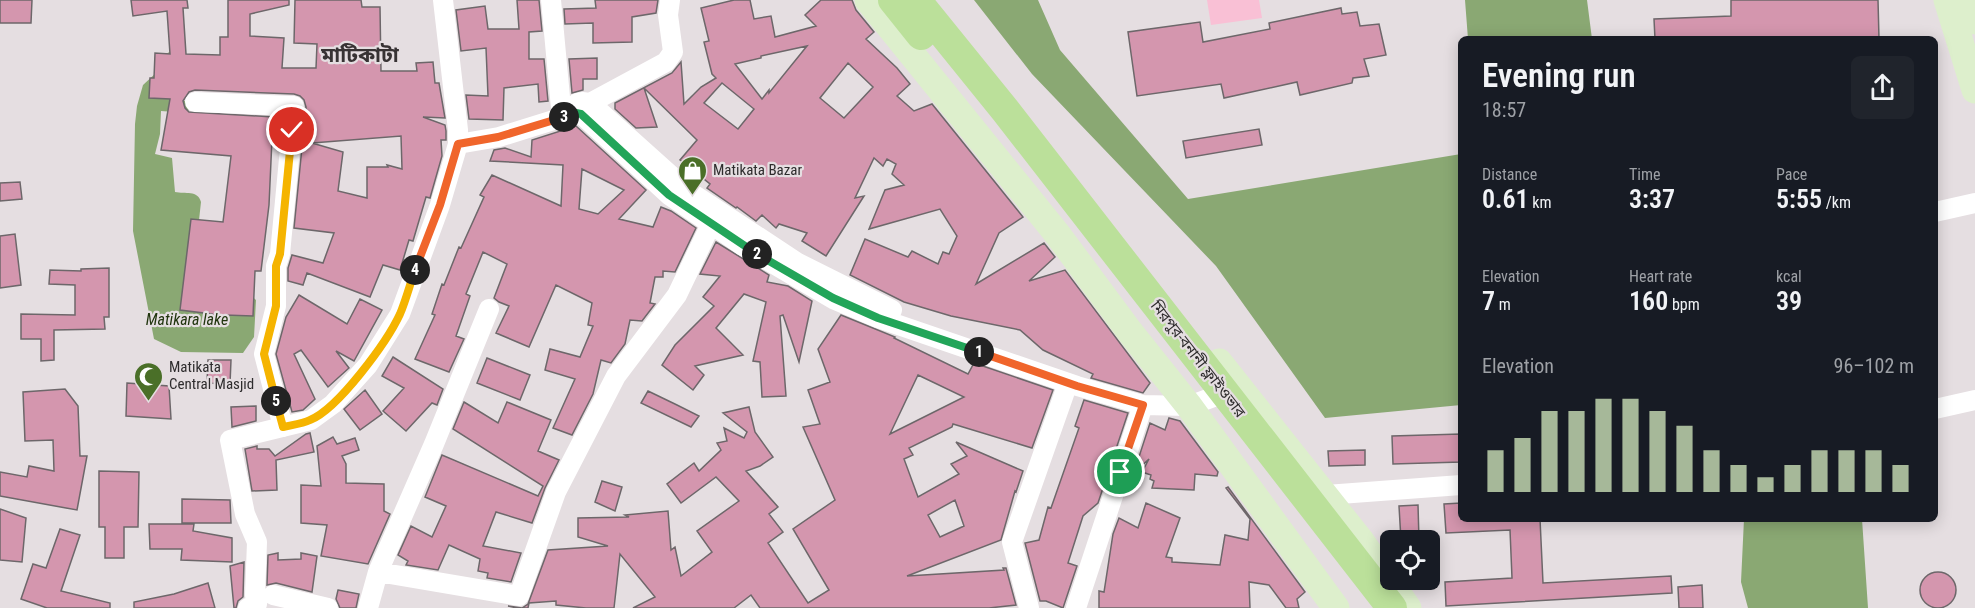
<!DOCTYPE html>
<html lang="en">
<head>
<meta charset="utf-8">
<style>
  body { margin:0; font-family:"Roboto Condensed","Noto Sans Bengali",sans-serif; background:#20242c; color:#f1f3f6; height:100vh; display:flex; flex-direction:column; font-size:22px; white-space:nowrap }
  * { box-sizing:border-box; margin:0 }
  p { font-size:20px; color:#9ea1a6 }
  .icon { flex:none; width:33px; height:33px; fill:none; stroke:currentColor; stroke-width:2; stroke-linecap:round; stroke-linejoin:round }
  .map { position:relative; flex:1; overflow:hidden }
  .side { position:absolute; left:1458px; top:36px; width:480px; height:486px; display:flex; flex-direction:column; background:#171b24; border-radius:9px; box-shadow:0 3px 15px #0003 }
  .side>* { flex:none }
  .fabs { position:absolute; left:1380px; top:530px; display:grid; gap:12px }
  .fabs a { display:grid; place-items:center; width:60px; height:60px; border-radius:9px; background:#171b24; box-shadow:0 3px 15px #0003; font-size:30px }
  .pin { position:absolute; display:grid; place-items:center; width:51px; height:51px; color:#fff; margin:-26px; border:3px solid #fff; border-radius:50%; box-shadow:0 2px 6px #0007 }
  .km { position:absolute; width:30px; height:30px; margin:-15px; border-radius:50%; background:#222; color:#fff; font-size:16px; line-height:30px; text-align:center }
  .round { display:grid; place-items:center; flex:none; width:63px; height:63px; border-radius:9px; background:#20242c }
  .summary { display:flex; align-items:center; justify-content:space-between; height:102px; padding:0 24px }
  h1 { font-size:33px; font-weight:600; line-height:45px }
  .metrics { display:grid; grid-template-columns:repeat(3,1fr); gap:9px; height:102px; padding:6px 24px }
  .metrics div { display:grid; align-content:center }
  .metrics b { font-size:26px; font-weight:600 }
  .metrics small { font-size:16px; font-weight:400 }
  .metrics p { font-size:16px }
  .chart { height:168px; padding:12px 24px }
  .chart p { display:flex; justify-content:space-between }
  .chart svg { width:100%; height:108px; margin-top:6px; stroke:#a6b899; stroke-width:6 }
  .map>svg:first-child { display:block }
</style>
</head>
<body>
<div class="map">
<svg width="1975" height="608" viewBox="0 0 1975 608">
  <rect width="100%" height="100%" fill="#e5dee1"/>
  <!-- green -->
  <path fill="#f9c0d5" d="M1207,0H1259L1262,18L1211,25Z"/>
  <!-- water -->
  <path fill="#8aa873" d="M974,0H1038L1060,50L1188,199L1461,154V405L1325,418L1216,266L1032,74Z
    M1465,0H1587L1592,39H1468Z
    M176,48V100L185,101L189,104L188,113L161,111L160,134L155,154L172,158L175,192C185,194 198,190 201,202L196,247L256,300L254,337L243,353L181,352L154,339L133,231L135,124L137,106L143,85L157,72L166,54Z
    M1744,519H1862L1868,608H1748L1741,582Z"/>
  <!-- building -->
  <path fill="#d496ae" stroke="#6d676a" stroke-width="1.5" fill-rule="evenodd" d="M0,0H32L31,23H0Z
    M131,0H187L188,8H183L186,54L220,55V37H228V0H289V5L250,14V36L284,38L282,68H316L317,44L294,43L295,0H361L362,7H380L381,71H417L416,63L433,62L435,83H439L445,118L423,117L445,125L446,131V140H441L442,156L430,198L426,197L413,241L409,240L400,270L383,265L370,297L307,273L303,285L288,281V268L292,255L323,263L334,233L294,228L306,107L304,100L300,96L294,94L195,90L189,92L183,101L185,108L189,112L273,117L269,205L261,271H255L253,316L225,315L224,321L212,314L180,310L191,219L223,222L231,156L161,150L170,99L149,98L150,78H154L155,53L170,54L167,11L133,16ZM401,136L402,169L387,165L388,167H367V198L338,191L343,152L312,143Z
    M517,0H539L542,31L529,32V59H544L548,101L539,102L538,84L504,88L503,120L469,119L466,95L488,96L486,48L461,51L456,10L485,6L488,29H519Z
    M595,0H658L656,13L632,17V42L593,43V23L565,24L564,9L596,8Z
    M734,0H750L754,19L771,16L775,37L816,26L805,15L821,0H852L856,10L874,32L866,39L897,68L910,84L897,96L914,111L932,104L1023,217L999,233L976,284L1044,243L1055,257L1029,281L1065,270L1150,383L1143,393L1091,378L1093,374L1043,350L1020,330L951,316L904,302L850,275L865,239L908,257L912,251L938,264L943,252L949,254L957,236L940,209L869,229L885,190L904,185L892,174L896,164L887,159L883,166L874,158L855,198L864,196L826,256L802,241L807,233L779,224L776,228L762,215L756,221L737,207L736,208L707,188L710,184L680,160L697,140L644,88L657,127L636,128L615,109V103L672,73L681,62L684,104L701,87L716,78L712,74L704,42L709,41L701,8ZM807,46L769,93V90L762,99L735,64L761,58V56ZM848,63L873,87L844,118L820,98ZM722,83L754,109L738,129L704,103Z
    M1731,0H1878L1879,39H1655L1654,19L1731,16Z
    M1341,8L1342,14L1357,12L1360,26L1379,24L1386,55L1364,59L1369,76L1353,78L1352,83L1300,95L1297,82L1224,98L1221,84L1137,96L1128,32L1200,22L1203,42L1270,29L1269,23Z
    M597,58V79H583V90L572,93L569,59Z
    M576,126L646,190L619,219L653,227L661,207L671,211L696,228L675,272L663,271V277H655L650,303L655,304L642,321L630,320L625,344L611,363L601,360L593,394L572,435L553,428L575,379L545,370L550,349L580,357L593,326L588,325L592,303L556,285L529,347L496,333L509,306L499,302L494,298L507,264L483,252L466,294L470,296L456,336L464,339L449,372L415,359L435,315L432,314L442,284L444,285L459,247L461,248L484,197L480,195L492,175L561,206L563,165L490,161L494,150L505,148L531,157L532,140ZM582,169L624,190L598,214L579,209Z
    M1259,129L1262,145L1186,158L1183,141Z
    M20,182L22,199L0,201V183Z
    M15,234L21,285L0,288V236Z
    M716,242L769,275L767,282L788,286L812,301L799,362L783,315L780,316L786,396L762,397L760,362L753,361L766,302L744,294L716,328L743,355L695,366L704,375L693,390L662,365L675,345L714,306L703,297L720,276L700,274Z
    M109,268V317H104L105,329L54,330V360L41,361V339H21V314L75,315V285L49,284L50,270L81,271V269Z
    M299,295L347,324L360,299L382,310L354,361L336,351L349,368L328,387L301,350L294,354L315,399L303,410L292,412L276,354L286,317Z
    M841,315L895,337L894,338L968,374L974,363L1053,390L1032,448L953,424L952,427L909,448L913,455L904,459L918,497L959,474L951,464L967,456L956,442L1023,471L1016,492L1015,491L1001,540L907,576L1004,570L1003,568H1006L1016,605L989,608H760L751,595L734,608H633L655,597L620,554L614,608H586L556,605V601L529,603L528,608H517L508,606L522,608L528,604L548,550L608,546L578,537V518L629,517L625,515L668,511L671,550L675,547L681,576L712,552L697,531L739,501L716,477L681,503L667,484L694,463L699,471L721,450L717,443L727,441L724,428L744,438L747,432L723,413L749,407L755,432L773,457L760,466L746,471L778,507L769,514L783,532L768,543L808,603L829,590L793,529L835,500L803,427L820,424L808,390L830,382L818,349ZM918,375L964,397L890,434ZM955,500L964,526L940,537L928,515Z
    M393,357L443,389L437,405L432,403L406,431L383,411L404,388L382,376Z
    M487,358L530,375L520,400L477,383Z
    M208,360H231L230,384L207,383Z
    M127,383L169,386L171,419L126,416Z
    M65,389L78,406L80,456H87L77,510L0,496V472L27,477L29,466L54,471L53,440L25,441L23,392Z
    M365,390L382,414L360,430L344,409Z
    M648,391L677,405L699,416L691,427L641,403Z
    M1084,400L1128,413L1098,503L1083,516L1068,563L1077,566L1063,608L1046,601H1040L1025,543L1039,540L1048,507L1051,508L1079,428L1075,426Z
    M464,402L498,423L507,402L551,420L538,451L559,460L545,488L532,523L496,512L483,546L521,553L511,582L487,578L488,573L478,571L480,559L449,545L438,570L406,565L408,561L398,555L411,526L432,537L446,506L425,497L442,455L538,496L543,486L453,429Z
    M256,406V421L232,427L231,407Z
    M1169,418L1180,421L1218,472L1217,476L1195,474L1194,490L1152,488L1154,481L1150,479L1151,475L1142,472L1149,459L1137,470L1135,469L1150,423L1165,430Z
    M310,433L314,452L276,460L277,490L252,491L245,449L257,446V449H269L275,456L306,434Z
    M1461,434V462L1393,464L1392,436Z
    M333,437L337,444L355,438L359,450L342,456L346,464V483L384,484V511L390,514L368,564L321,556L327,525L301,523V485L321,486L317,446Z
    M1365,450V465L1329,466L1328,451Z
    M99,471L139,472L138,527H124V558H105V527H99Z
    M602,481L622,487L615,511L595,502Z
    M1228,487L1305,592L1297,599L1299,608H1286L1269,585L1249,582L1250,608H1099V591L1104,592L1113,534L1119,518L1138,528L1146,503L1180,518L1166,557L1172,558V562L1220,565L1225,535L1248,540L1250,519L1226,488Z
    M182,499L230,500L231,523H182Z
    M1461,503V519H1540L1543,583L1671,576L1672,593L1446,606L1445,582L1512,578L1510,530L1446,533L1444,504Z
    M1418,505L1419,540H1401L1399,506Z
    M0,509L26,518L22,562L0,560Z
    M149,524H194L193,531L232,538V562L181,560L182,549H150Z
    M60,529L80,535L61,591L110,603V608H47L21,599L33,564L46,568Z
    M278,553V560L301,559V553L317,556L312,592L276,583L267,585L268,555Z
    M244,562L243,597L238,601L236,608H234L230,566Z
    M1920 590a18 18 0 1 1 36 0a18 18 0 1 1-36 0Z
    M208,583L215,608H134V602L174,594Z
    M1702,585L1703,608H1679L1678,587Z
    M338,590L359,594L356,608H340L336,599Z"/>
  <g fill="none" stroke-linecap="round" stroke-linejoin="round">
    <!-- minor -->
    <path stroke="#fff" stroke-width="20" d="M551,0L561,108
      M195,102L294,106L280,254L276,266V306L264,354L283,427
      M577,103L582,102L590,103L687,190L798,263L892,310
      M590,103L666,62L673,52L668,15L670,0
      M458,144L499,137L576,113L581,114L669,195L743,246L833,299L878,318L1077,386L1143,405L1189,406L1235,389
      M1935,212L1975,203
      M1935,409L1975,400
      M1326,495L1461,485
      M378,572L434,444L489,309
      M273,595L328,608
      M248,608L257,604L255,595L257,542L245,514L230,440L311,420L333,404L368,365L400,314L440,205L458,144V130L443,0
      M368,608L378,572L519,596L556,492L616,376L677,295L711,224
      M1029,608L1012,542L1068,383
      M1076,608L1143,405"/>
    <!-- secondary -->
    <path stroke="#ddefcc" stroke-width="27" d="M868,0L1058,235L1130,332L1189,406L1336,608
      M1947,0L1975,90
      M1969,0L1975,21
      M1219,362L1361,541L1408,608"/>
    <!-- primary -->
    <path stroke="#bbe09a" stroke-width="30" d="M893,0L921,35
      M916,0L1005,110L1392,608"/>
  </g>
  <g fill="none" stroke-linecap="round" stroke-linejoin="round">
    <defs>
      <path id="split-1" d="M979,352L1077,386L1143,405L1120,472"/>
      <path id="split-2" d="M757,254L833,298L878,318L979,352"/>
      <path id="split-3" d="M564,117L576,113L581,114L669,195L757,254"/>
      <path id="split-4" d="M415,270L440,205L458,144L498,137L564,117"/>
      <path id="split-5" d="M276,401L283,427C291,425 302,424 310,420C338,409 387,342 400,314C406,300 410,284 415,270"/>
      <path id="split-6" d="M276,401L264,354L276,306V266L280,254L292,130"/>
    </defs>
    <!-- split-1 casing -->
    <use href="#split-1" stroke="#fff" stroke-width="12"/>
    <!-- split-2 casing -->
    <use href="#split-2" stroke="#fff" stroke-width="12"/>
    <!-- split-3 casing -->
    <use href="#split-3" stroke="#fff" stroke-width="12"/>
    <!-- split-4 casing -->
    <use href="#split-4" stroke="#fff" stroke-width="12"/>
    <!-- split-5 casing -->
    <use href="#split-5" stroke="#fff" stroke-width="12"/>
    <!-- split-6 casing -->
    <use href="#split-6" stroke="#fff" stroke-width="12"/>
    <!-- split-1 -->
    <use href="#split-1" stroke="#f0652b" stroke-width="8"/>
    <!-- split-2 -->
    <use href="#split-2" stroke="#22a559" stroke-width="8"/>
    <!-- split-3 -->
    <use href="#split-3" stroke="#22a559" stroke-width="8"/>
    <!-- split-4 -->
    <use href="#split-4" stroke="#f0652b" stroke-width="8"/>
    <!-- split-5 -->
    <use href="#split-5" stroke="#f5b400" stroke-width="8"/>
    <!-- split-6 -->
    <use href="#split-6" stroke="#f5b400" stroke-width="8"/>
  </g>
  <!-- icons -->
  <defs>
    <symbol id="shop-pin" viewBox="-11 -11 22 30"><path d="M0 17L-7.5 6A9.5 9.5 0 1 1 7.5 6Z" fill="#4a6f28" stroke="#e5dee1"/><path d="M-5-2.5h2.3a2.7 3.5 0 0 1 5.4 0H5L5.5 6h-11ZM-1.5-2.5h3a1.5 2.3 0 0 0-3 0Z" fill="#fff"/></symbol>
    <symbol id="mosque-pin" viewBox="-11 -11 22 30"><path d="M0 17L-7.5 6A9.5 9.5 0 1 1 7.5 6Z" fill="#4a6f28" stroke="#e5dee1"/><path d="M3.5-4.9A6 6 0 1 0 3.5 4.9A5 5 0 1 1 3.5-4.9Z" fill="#fff"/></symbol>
  </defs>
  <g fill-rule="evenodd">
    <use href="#shop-pin" x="676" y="154" width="33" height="45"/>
    <use href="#mosque-pin" x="132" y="360" width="33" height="45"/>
  </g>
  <g text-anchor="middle" stroke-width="4.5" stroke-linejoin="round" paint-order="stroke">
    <!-- poi labels -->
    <g font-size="15" fill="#2e2c2d" stroke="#e5dee1" text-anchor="start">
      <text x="713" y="175">Matikata Bazar</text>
      <text x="169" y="372">Matikata<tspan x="169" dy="17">Central Masjid</tspan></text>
    </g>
    <!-- street labels -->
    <g font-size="15" fill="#2e2c2d" stroke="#e5dee1">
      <text transform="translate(1198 359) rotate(52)" y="5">মিরপুর-বনানী ফ্লাইওভার</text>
    </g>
    <!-- water labels -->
    <g font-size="16" font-style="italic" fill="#20340d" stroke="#e5dee1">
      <text x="187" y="325">Matikara lake</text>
    </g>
    <!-- district labels -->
    <g font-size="21" font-weight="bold" fill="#383334" stroke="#e5dee1">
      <text x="360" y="62">মাটিকাটা</text>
    </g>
  </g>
</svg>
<div class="fabs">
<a><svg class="icon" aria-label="locate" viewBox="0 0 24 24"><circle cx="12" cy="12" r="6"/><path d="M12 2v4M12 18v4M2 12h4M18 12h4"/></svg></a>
</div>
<div class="pin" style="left:1120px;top:472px;background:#1e9e55"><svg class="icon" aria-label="arrive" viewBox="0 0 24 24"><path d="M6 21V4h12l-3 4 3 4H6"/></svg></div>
<div class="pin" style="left:292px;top:130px;background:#d93025"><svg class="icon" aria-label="check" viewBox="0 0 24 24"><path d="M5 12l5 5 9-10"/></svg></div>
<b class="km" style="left:979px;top:352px">1</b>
<b class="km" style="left:757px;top:254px">2</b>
<b class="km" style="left:564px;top:117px">3</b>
<b class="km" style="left:415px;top:270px">4</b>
<b class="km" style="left:276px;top:401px">5</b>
<section class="side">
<div class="summary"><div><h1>Evening run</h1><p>18:57</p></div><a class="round"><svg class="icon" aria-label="share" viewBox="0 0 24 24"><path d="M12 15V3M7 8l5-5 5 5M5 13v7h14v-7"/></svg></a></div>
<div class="metrics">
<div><p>Distance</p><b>0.61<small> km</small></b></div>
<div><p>Time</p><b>3:37</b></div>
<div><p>Pace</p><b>5:55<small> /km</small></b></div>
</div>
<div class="metrics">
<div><p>Elevation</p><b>7<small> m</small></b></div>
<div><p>Heart rate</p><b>160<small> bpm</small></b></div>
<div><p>kcal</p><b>39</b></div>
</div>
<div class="chart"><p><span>Elevation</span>96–102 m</p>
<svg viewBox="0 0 160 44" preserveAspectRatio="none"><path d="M5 44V27M15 44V22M25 44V11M35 44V11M45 44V6M55 44V6M65 44V11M75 44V17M85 44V27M95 44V33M105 44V38M115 44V33M125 44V27M135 44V27M145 44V27M155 44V33"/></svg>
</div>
</section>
</div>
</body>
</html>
